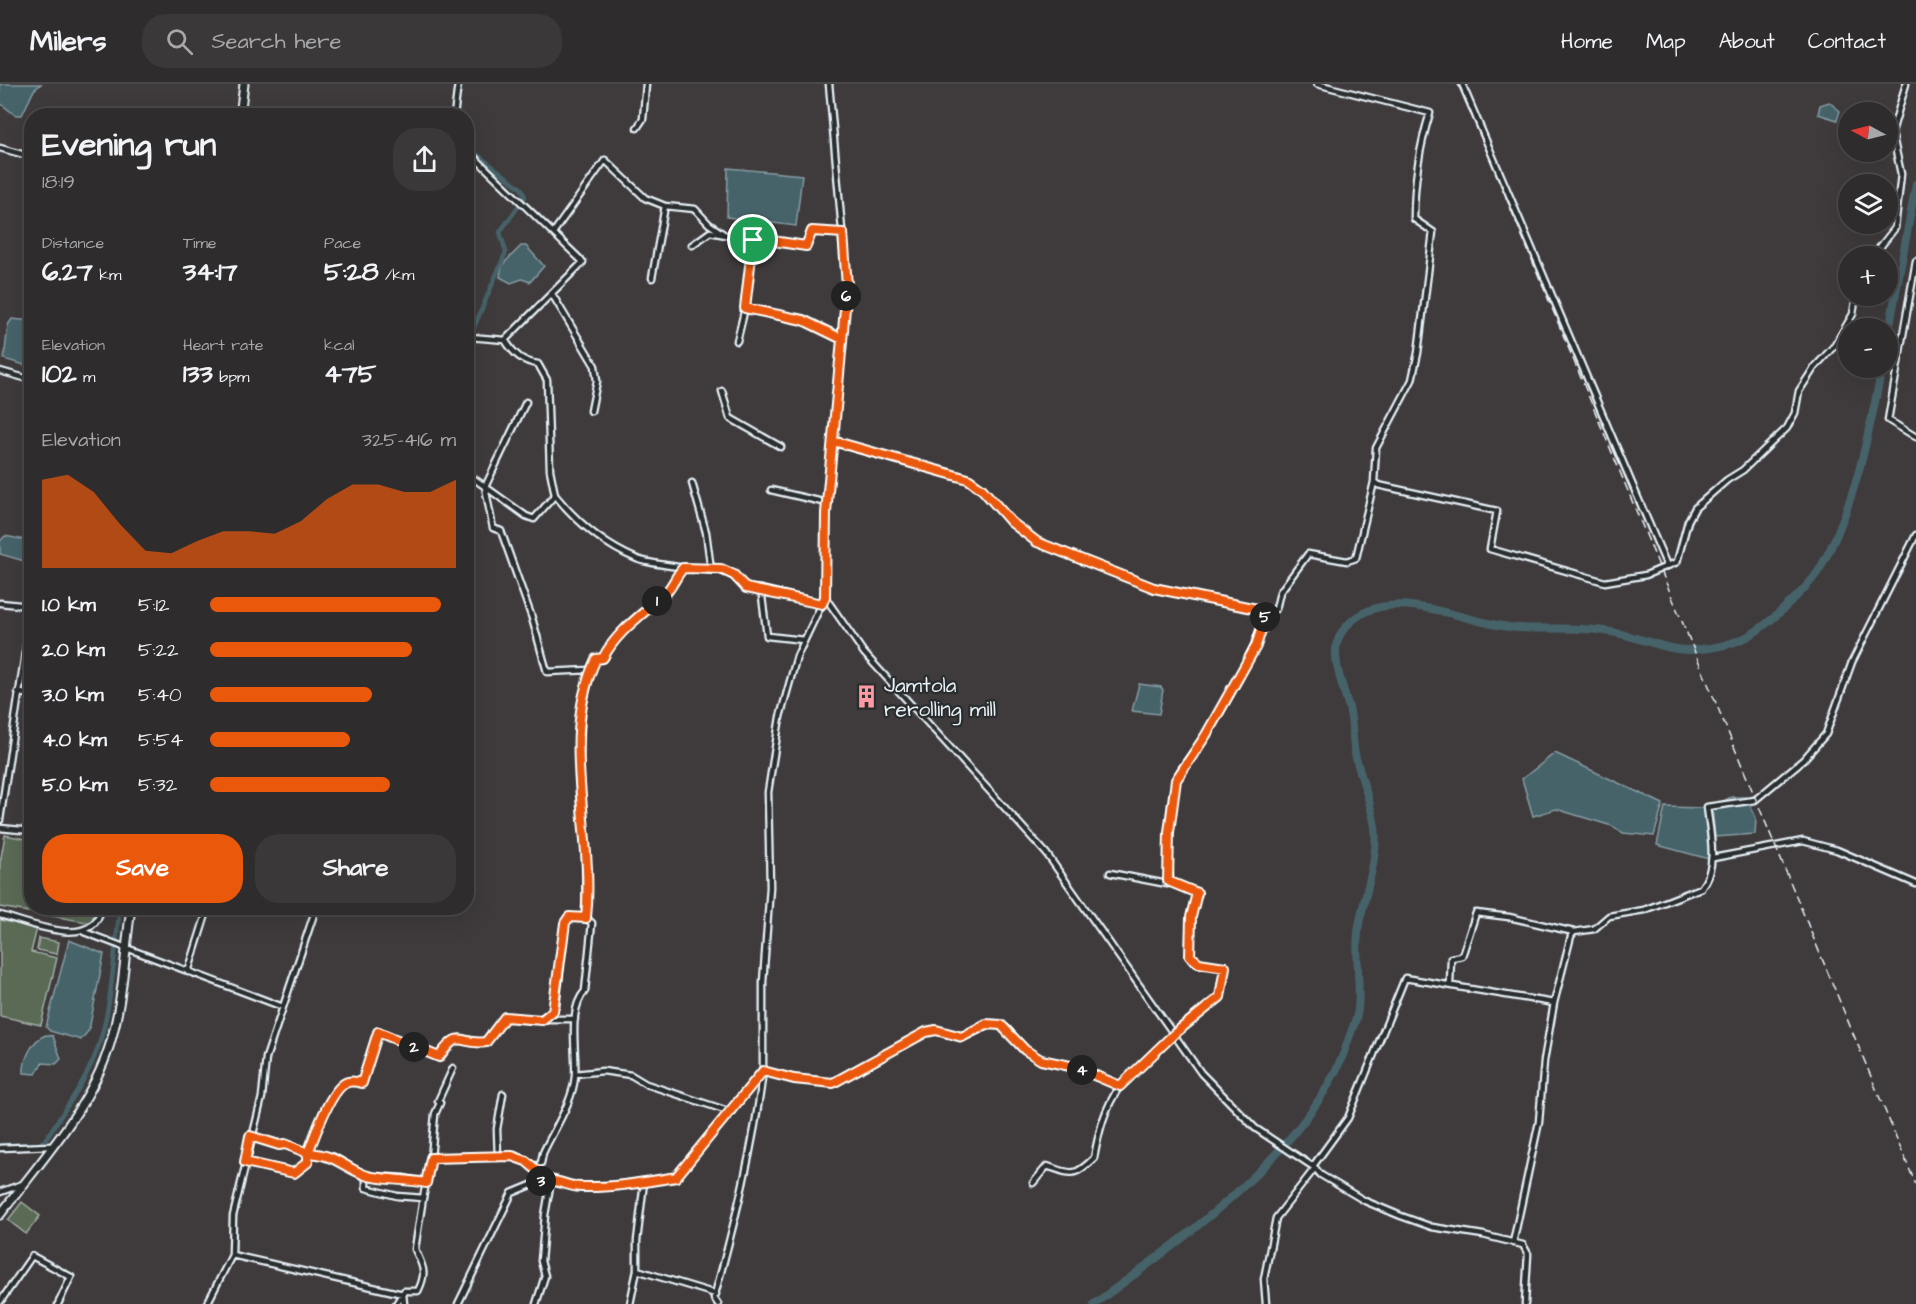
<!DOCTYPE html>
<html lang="en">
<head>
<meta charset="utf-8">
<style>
  body { margin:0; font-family:"Architects Daughter",sans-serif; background:#3b3839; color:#f1f3f6; height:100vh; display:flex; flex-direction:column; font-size:22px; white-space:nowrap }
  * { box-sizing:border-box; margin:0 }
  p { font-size:20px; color:#a7a7aa }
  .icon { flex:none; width:33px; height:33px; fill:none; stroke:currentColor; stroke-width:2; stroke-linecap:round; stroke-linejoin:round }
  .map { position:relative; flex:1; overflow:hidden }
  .drawer { position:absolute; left:24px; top:24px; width:450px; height:807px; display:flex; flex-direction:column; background:#2f2c2d; border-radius:24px; box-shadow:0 6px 24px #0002,0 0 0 2px #4a4849 }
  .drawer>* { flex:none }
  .needle { width:39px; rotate:277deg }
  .buttons { position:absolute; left:1838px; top:18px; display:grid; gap:12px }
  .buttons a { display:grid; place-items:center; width:60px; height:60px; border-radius:50%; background:#2f2c2d; box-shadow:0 6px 24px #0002,0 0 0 2px #4a4849; font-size:30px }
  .pin { position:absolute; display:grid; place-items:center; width:51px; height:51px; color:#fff; margin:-26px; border:3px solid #fff; border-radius:50%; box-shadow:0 2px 6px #0007 }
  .km { position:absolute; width:30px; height:30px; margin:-15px; border-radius:50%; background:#222; color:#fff; font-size:16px; line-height:30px; text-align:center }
  .round { display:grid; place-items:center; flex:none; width:63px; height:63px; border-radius:24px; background:#3b3839 }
  .head { display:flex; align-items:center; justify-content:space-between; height:102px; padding:0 18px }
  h1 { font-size:33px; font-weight:700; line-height:45px }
  .stats { display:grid; grid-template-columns:repeat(3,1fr); gap:9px; height:102px; padding:6px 18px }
  .stats div { display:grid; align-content:center }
  .stats b { font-size:26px; font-weight:700 }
  .stats small { font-size:16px; font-weight:400 }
  .stats p { font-size:16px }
  .chart { height:168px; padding:12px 18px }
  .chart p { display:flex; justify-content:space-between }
  .chart svg { width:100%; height:108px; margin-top:6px; fill:#ea580c; opacity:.7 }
  .action { display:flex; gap:12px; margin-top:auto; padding:12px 18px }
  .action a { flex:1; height:69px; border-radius:24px; background:#ea580c; color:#fff; font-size:24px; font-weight:700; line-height:69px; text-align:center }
  .action a+a { background:#3b3839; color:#f1f3f6 }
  ul { padding:0 18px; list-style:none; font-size:20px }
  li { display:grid; grid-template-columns:96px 72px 1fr; align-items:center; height:45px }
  li i { height:15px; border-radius:8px; background:#ea580c }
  header { display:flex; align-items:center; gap:36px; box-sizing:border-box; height:84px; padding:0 30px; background:#2f2c2d; border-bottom:2px solid #4a4849 }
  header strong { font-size:28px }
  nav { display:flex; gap:33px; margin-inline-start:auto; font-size:21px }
  .search { width:420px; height:54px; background:#3b3839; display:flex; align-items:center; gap:15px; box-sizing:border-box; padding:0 21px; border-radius:24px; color:#a7a7aa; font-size:22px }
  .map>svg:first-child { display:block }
</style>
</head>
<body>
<header>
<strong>Milers</strong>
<div class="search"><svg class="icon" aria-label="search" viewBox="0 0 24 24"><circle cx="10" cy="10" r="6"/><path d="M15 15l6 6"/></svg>Search here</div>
<nav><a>Home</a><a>Map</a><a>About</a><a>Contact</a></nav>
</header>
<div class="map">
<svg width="1916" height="1220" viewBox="0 0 1916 1220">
  <rect width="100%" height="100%" fill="#3f3b3c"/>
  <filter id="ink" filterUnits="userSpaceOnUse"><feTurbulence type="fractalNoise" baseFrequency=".0167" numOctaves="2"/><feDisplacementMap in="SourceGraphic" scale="12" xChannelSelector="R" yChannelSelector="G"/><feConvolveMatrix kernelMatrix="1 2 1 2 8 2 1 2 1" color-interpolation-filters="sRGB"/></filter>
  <g filter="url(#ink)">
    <!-- green -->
    <path fill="#5a6b55" stroke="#a1aea6" stroke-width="1.5" d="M5,751L31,756L32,824H95L92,839L0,823V779Z
      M0,836L37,844L31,868L57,874L41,941L0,932Z
      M39,854L59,858L57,870L37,866Z
      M22,1118L40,1132L26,1150L8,1136Z"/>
    <!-- water -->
    <path fill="#47636b" stroke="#879ca3" stroke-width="1.5" d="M0,0H41L34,6L22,31H15L0,19Z
      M1829,18L1840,27L1837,36L1818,30L1820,21Z
      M728,84L802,91L796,142L727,133Z
      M521,162H526L544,182L530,198L522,195L511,199L500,193L502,181Z
      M12,235L31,237V283L4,275L8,241Z
      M5,452L31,457V479L0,470V457Z
      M1139,600L1161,603L1163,606L1159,630L1132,627Z
      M1555,669L1663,720L1654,752L1623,749L1612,742L1556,725L1533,732L1522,695Z
      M1731,713H1746L1756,734L1755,750L1715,753L1712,723Z
      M1665,723L1704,724L1709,775L1657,761Z
      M69,856L104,870L89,946L81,956L50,947L46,943Z
      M46,951L53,952L61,975L56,980L42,979L36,990L24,989C23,975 33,955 46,951Z"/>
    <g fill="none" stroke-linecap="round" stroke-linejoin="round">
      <!-- canal -->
      <path stroke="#47636b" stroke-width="4.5" d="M466,62L522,105L525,113L500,148L506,168L466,262
        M0,1061L39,1060L45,1056C63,1028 84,1000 96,969C113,924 113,871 120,824"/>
      <!-- river -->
      <path stroke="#47636b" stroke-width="8" d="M1887,257L1916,100
        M1094,1220C1182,1156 1316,1062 1349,954C1352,945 1357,935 1358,925C1361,900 1355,874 1358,849C1362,815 1379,778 1375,743C1371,718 1361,695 1355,670C1352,655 1353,639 1349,624C1344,606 1335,584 1336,565C1337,557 1340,549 1345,544C1386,494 1468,542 1519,544C1550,546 1580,542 1611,548C1638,552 1665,567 1693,566C1711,565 1736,560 1752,550C1772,537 1811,502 1822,481C1855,421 1869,349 1882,284"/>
      <defs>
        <path id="street" d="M829,0L847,202L826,429L825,513L864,569L1046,769L1201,989L1255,1044L1315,1084L1321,1091L1365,1117L1401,1132L1432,1143L1483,1151L1523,1161L1528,1170L1525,1220
          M1317,0L1430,29C1419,64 1414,97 1414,135L1433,148L1418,269L1412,296L1376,364L1374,398L1378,401L1497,427L1490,465L1605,498L1646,491L1677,478L1688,437L1695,424L1727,396L1743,386L1787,344L1795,329L1799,307L1814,284L1835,261L1853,230L1856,212
          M1462,0L1667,482
          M454,32L458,0
          M637,44L643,35L646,0
          M0,64L32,73
          M466,65L583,178L505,256
          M553,149L605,76L645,114L665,122L695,125L709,140L725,151
          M692,161L710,148L753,156
          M1873,172L1895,144L1901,90L1892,48L1906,0
          M1916,177L1888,336L1916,353
          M652,194L665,122
          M552,210L595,282L597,297L591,327
          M745,224L806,237L842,255
          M737,257L745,224L753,154L806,162L812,147L843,149
          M0,287L32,296
          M722,307L730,334L781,363
          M833,358L968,395L982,405L1011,438L1037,458L1154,504L1267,527L1276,525L1280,508L1308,470L1347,477L1356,474L1374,398
          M466,389L526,432L534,435L555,411L550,386L547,296L538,280C522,278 514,270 505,256L470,253
          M692,399L706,448L711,486C727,485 736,493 746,504L761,505L767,552L804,556
          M771,406L827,419
          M555,411C577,438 603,461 637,475C650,480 669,481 683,484
          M761,505L822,520
          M0,519L30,522L32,510
          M590,586L596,575H603C617,547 642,531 665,510C672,503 676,492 683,484L711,486
          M18,608L32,612
          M0,736L32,522
          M0,744L32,747
          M1713,774L1803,757L1837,766L1916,800
          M1110,789L1167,800L1170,794C1165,774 1171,719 1176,698C1180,682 1198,665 1206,651C1230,612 1253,571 1267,527
          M0,831C28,838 94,868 101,824
          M84,848L283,923
          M188,888L208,824
          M1450,900L1451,874L1462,872L1476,829L1509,833L1574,848
          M547,935H575
          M575,990L603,987L631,991L646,1000L731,1028
          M250,1052L279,1061L285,1060L308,1069C314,1054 331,1002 348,998C352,997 358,998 362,999L378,948L439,973C461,943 458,962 486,958L505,933C525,934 545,943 556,922L565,839L569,833L586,834V763L579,692L581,631L590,586L547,588L532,534L501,447L493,444L485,403L526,318
          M0,1064L51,1062
          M498,1073L497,1045L503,1010
          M431,1074L435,1030L440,1019L438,1017L453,984
          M245,1078L294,1089L308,1078V1069L334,1073L366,1092V1104L397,1112L423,1114L415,1165C422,1182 428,1187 418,1207H404L396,1220
          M1313,1082L1348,1034L1405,894L1554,919
          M534,1084L541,1079L543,1069C554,1045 573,1018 575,992C577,967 567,927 585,907L592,839L586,834
          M366,1092L403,1094L426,1099
          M1033,1099L1047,1082C1071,1090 1074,1094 1094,1074C1099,1047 1104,1025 1120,1002
          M0,1108L23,1100
          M423,1114L431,1074L512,1072L526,1077L539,1087L540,1097
          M1513,1159L1539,1038L1544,977L1554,919L1571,852L1574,848L1594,845L1609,832L1644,826L1701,804C1719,782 1710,749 1707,723L1755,716L1803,676L1826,650L1852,578L1916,451
          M232,1171L403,1210L404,1220
          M637,1186L716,1210
          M0,1218L32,1172L71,1193L58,1220
          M207,1220L232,1171L233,1132L262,1013L266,974L316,824
          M458,1220L512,1109L546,1095L580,1103L624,1101L676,1093L763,987V898L770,803L768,708L771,689L780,633L797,572L825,513
          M536,1220L545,1192L541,1177L545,1131L551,1097
          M630,1220L637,1186V1157L644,1098
          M718,1220L714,1214C734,1141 754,1063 763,987L793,995L833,999L926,948L936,946L962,953L993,940L1006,944L1025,966L1041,976L1075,983L1120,1002L1174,950L1220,913L1225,883L1199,879L1190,872L1191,833L1197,809L1168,797
          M1266,1220L1264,1195L1276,1134L1315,1084"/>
        <path id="secondary" d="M240,32L244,0
          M0,1131C36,1083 85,1029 106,972C123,926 124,872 131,824"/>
      </defs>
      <!-- street casing -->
      <use href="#street" stroke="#e8f1f8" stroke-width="9"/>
      <!-- secondary casing -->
      <use href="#secondary" stroke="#e8f1f8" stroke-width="11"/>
      <!-- street -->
      <use href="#street" stroke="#2a2d2e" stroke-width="4.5"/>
      <!-- secondary -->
      <use href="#secondary" stroke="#2a2d2e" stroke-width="7"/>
      <!-- rail -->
      <path stroke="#e8f1f8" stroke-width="1.5" stroke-dasharray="9 4.5" stroke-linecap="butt" d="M1459,0L1916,1101"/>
    </g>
  </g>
  <g fill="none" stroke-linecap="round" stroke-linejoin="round" filter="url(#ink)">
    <defs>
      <path id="route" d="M753,156L745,224L803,236L842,255L826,429L825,513L822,520L746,504L734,491L721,485L683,484C676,492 672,503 665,510C642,531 617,547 603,574L596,575C558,656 595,749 586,834L569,833L565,839L553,927L542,936L505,933L486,958C459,962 461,942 439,973L378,948L362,999C358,998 352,997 348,998C331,1002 314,1054 308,1069L285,1060L279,1061L250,1052L245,1078L294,1089L308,1078V1069C337,1071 341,1082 365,1091C377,1096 409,1095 426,1099L431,1074L512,1072L526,1077L539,1088L540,1097C553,1093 568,1103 581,1103C613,1104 645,1098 676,1093L763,987L794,995L833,999L926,948L936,946L962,953L986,940L1001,941L1025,966L1041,976L1075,983L1120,1002L1174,950L1220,913L1225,883L1199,879L1190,872L1191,833L1197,809L1168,797L1169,748L1176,696L1206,651L1256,562L1267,527L1154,504L1037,458L1011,438L982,405L968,395L833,357L847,202L843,149L812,147L806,162L753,154V156"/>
    </defs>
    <!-- route casing -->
    <use href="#route" stroke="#fff" stroke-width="12"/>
    <!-- route -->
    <use href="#route" stroke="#ea580c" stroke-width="8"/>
  </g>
  <!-- icons -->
  <defs>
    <symbol id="building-bare" viewBox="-9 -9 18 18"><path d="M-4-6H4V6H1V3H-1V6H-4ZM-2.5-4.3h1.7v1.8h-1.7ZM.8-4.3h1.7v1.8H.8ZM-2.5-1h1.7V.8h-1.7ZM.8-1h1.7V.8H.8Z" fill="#ff9aa2" stroke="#2a2d2e" stroke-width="2.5" paint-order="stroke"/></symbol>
  </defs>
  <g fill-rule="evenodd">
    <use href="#building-bare" x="850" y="596" width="33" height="33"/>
  </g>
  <g text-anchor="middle" stroke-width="4.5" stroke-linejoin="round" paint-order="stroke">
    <!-- poi labels -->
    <g font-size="21" fill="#e8f1f8" stroke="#2a2d2e" text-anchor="start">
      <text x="884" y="608">Jamtola<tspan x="884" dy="24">rerolling mill</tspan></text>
    </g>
  </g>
</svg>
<div class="buttons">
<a><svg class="needle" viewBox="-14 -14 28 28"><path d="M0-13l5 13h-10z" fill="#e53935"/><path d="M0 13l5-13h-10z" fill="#a7a7aa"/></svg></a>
<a><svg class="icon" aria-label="layers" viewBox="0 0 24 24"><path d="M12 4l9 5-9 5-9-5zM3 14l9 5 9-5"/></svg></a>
<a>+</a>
<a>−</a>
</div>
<div class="pin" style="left:753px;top:156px;background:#1e9e55"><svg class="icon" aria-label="arrive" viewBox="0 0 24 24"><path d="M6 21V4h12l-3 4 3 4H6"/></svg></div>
<b class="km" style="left:657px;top:517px">1</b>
<b class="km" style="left:414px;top:963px">2</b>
<b class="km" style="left:541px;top:1097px">3</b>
<b class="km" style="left:1082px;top:986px">4</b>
<b class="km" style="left:1265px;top:533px">5</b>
<b class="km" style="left:846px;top:212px">6</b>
<section class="drawer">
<div class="head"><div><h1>Evening run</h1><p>18:19</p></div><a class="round"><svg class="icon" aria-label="share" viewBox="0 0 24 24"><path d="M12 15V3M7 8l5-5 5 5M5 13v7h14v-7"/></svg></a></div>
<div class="stats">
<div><p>Distance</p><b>6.27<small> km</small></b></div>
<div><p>Time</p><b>34:17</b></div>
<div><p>Pace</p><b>5:28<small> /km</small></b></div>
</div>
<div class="stats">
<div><p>Elevation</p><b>102<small> m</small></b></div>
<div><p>Heart rate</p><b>133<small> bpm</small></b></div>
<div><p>kcal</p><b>475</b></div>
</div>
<div class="chart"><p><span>Elevation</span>325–416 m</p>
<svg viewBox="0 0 160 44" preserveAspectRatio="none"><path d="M0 44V8L10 6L20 13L30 26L40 37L50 38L60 33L70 29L80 29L90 30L100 25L110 16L120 10L130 10L140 13L150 13L160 8V44z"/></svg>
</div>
<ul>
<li><b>1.0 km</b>5:12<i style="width:94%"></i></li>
<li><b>2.0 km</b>5:22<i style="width:82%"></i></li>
<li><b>3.0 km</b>5:40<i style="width:66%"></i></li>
<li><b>4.0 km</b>5:54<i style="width:57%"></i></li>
<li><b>5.0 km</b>5:32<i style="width:73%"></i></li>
</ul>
<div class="action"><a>Save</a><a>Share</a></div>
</section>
</div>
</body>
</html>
